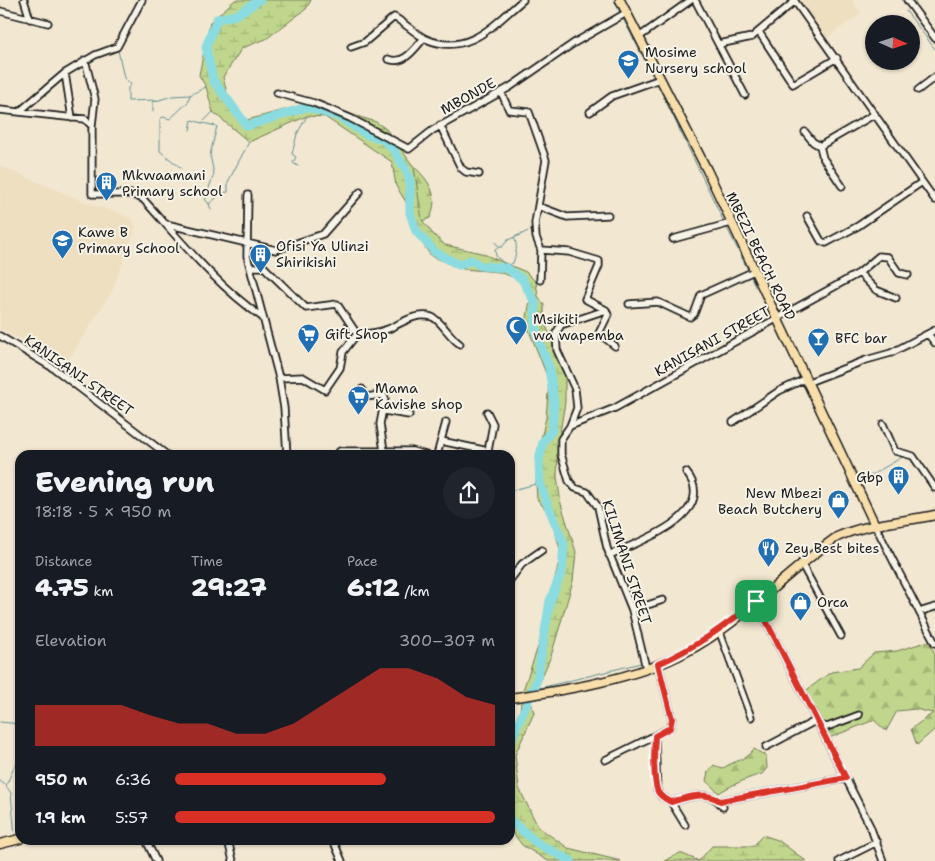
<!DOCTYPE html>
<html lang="en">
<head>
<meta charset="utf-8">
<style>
  body { margin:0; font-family:"Shantell Sans",sans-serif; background:#20242c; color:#f1f3f6; height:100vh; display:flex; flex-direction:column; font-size:19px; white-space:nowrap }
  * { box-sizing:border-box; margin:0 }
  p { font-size:16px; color:#9ea1a6 }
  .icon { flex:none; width:28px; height:28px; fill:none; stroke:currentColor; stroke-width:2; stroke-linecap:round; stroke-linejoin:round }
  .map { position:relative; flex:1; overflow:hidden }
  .sheet { position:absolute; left:15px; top:450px; width:500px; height:395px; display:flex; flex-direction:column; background:#171b24; border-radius:15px; box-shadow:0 1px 4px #0004 }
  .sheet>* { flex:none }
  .needle { width:32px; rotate:93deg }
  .controls { position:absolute; left:865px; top:15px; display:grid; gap:10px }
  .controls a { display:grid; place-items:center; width:55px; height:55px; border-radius:50%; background:#171b24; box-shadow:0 1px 4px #0004; font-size:25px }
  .pin { position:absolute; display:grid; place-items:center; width:42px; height:42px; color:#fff; margin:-21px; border-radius:10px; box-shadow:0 2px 8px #0006 }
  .round { display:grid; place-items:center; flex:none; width:52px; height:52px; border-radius:26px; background:#20242c }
  .overview { display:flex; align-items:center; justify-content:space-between; height:85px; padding:0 20px }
  h1 { font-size:28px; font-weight:800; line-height:38px }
  .stats { display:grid; grid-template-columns:repeat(3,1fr); gap:8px; height:85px; padding:5px 20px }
  .stats div { display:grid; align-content:center }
  .stats b { font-size:25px; font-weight:800 }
  .stats small { font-size:14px; font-weight:400 }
  .stats p { font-size:14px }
  .chart { height:140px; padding:10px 20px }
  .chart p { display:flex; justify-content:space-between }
  .chart svg { width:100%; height:90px; margin-top:5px; fill:#d93025; opacity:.7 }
  ul { padding:0 20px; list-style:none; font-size:16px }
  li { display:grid; grid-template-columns:80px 60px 1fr; align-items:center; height:38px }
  li i { height:12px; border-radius:6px; background:#d93025 }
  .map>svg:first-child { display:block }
</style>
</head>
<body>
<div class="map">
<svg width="935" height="861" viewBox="0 0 935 861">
  <defs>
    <pattern id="forest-firs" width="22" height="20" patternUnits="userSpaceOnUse" patternTransform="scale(1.25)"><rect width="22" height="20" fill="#c0d68c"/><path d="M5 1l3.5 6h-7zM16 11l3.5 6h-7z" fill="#a4b778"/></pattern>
    <pattern id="wetland-marsh" width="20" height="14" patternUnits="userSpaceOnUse" patternTransform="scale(1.25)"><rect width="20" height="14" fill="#c0d68c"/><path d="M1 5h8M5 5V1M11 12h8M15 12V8" fill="none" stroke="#a4b778"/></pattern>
  </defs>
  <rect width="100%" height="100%" fill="#f2e7d1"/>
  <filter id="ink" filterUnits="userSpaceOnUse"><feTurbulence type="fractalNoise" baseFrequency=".02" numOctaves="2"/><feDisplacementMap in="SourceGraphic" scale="10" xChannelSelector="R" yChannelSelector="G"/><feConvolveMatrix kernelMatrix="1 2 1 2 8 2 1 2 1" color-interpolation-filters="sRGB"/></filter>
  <g filter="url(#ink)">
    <!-- built -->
    <path fill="#efdfc1" d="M796,0H852L861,13L826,39Z
      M0,166L90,204L114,211L132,219L136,227L112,291L67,362L0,329Z"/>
    <!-- forest -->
    <path fill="url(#forest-firs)" stroke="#6e7954" d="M392,147C413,167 445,185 430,218L416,223Z
      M929,641L935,654V729L917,745L911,729L933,713L915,709L897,711L886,731L874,720L829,738L800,695L831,672L858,668L874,653L897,651Z
      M754,749L766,756L767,768L762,774C752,776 727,787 719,793L706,781L708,772L714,765L722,769C736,759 742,763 754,749Z"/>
    <!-- wetland -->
    <path fill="url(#wetland-marsh)" stroke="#6e7954" d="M235,0H311L306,9L266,39L242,48L223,77L229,101L247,120L299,106L328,107L376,122L386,129L414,167L422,220L433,234L445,245L481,253L526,272L536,282L538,296L544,305V321L565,370V402L558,445L557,477L561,504L576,552L573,581L551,656L531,702L534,713L515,755L519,788L538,827L568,848L621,861H548L522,845L510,829V733L519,716L523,690L539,644L561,553L551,516L537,499L536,484L537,455L546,418L549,381L526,323L530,300L526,285L518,279L499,272L463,269L431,256L416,234L406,202L396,186L392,162L325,117L307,116L249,142L213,112L206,87L199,75L210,22Z
      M762,835L778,840L806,861H665L680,853L699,861L712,846H754Z"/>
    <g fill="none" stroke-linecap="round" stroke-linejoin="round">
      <!-- stream -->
      <path stroke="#5e8f92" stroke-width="1" d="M614,0L620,13
        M913,4L918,0
        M906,11L935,49
        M623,19L637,45
        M118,50L124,78L131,84L128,88V101L157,100
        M639,50L641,54
        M644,59L654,78
        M658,85L724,222
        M153,111V102L172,96L190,95
        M202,123L217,126L210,155L214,174L205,199L209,204
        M190,130L192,120L202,123L213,112
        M298,166L293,163L296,157L292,154L297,134L307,116
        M181,168L160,151V119L163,117L170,119L188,102L190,95L206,87
        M211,209L209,204L222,193L228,192V182L249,142
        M727,228L748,270
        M495,242L499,247L495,250L496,256L514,273
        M499,247H502L508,240L521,234
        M508,265L513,263C516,255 518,244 514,238L530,230L533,235
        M751,276L755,287
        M858,483L904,456
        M510,494L513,490L540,483
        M532,690L641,663
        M0,722L20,724
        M0,781L5,785
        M15,837L11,793L6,786L14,767L20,760
        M0,840L9,838"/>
      <!-- river -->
      <path stroke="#8adce1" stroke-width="9" d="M260,0L236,15L217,19L206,47L213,80L247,126L307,107L339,117L367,135L382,139L393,149L406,170L410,182V213L416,231L435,252L459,265L471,260L481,266L506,268L522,279L535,302L536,333L549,367L554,402L552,430L543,442L539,460L540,483L546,501L564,544L562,571L550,601L537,680L510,743
        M510,820L537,843L571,861"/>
      <defs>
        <path id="minor" d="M24,0L30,19
          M695,0L745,95
          M794,0L935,200
          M907,0L935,38
          M0,11L48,23
          M759,32L793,84L837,58
          M639,37L691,0
          M719,44L752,37L795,1
          M351,47L365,42L394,17C405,23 414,33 426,39C468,57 493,25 523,0
          M388,59C404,66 415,48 424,38
          M85,60L95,99L92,126
          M65,73L72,118
          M918,90L935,77
          M501,92L509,110L529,112L546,160L535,223L536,237L541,250L540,280
          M277,93L314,103L350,118L409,149L433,130L510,87L574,43L626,13
          M0,110L85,119L92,126V194H131L143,199C181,241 216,285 262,317
          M19,112L65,73L95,55L117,47L142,0
          M590,112L612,96L660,79
          M440,125L461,168L466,172L479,174
          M805,132L813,142L820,146
          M842,186L823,158L820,146L875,114
          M248,195L247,256L279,378L284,408L287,455
          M538,206L567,217L608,215
          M807,216L821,241L826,243L858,226L922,182
          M166,224L276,250L323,234L360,192
          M673,239L731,223
          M541,250L569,252L599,261V266L585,299L606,310L608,315L599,333L615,346
          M251,267H264L267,270L306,308L337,304L357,334L343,352L340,368L325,390L303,377L279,378
          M859,273L876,290L896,298
          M629,304L658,302L690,317L694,314L701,295L754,271
          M606,310L561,325L556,333L557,350L575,389L577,408L570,426L561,439V454L569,481L575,488L587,492L598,507L607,548L632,610L646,668
          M357,334C368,334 378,333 388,329C402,323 416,312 432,317C441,320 450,338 460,344
          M928,334L935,343
          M0,336L56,370L167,455
          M806,383L866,360L891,353L935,330
          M362,389L364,397L383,395L385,398L380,424L384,451
          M384,411L409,415
          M733,422L779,391L805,379
          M883,424L895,451L913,456L935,488
          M570,426L615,408L859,273L879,256L888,257L899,273L908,275
          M441,441L488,451L493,424L487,412
          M336,455L340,451H412L426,455
          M437,455L446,422
          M875,525L935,643
          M609,555C637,543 721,514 686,472
          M801,563L841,636
          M510,580L522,564L542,550
          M756,601L870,826L883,861
          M632,610L663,600
          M919,612L935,607
          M719,630L751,717
          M819,725L827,727L859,715
          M655,736L657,790L661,796L671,802L685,825
          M766,747L817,720
          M605,760L670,728L672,719L658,664
          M720,801L846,778
          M671,802C689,797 711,788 723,807
          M146,840L156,861
          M228,840L233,861
          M333,840L342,861
          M839,861L877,842"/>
        <path id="major" d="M620,0L707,170L875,525
          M510,698C566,690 636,679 686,652C741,623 785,573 837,537C868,523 902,522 935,515
          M0,844L20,839"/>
      </defs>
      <!-- minor casing -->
      <use href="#minor" stroke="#1c1c1c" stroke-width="9"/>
      <!-- major casing -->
      <use href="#major" stroke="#1c1c1c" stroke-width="11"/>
      <!-- minor -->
      <use href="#minor" stroke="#f7f3e8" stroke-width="5.5"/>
      <!-- major -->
      <use href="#major" stroke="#f8deab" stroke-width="8"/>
    </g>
  </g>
  <g fill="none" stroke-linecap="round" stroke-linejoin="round" filter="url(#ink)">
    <defs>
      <path id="route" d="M756,601L846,778L720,801C704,791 688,797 671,802C666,799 661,797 658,792C653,782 654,748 655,736L670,728L672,719L658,664C695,648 725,626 756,601Z"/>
    </defs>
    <!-- route casing -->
    <use href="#route" stroke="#fff" stroke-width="10"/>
    <!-- route -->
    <use href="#route" stroke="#d93025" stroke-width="6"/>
  </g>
  <!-- icons -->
  <defs>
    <symbol id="school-pin" viewBox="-11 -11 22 30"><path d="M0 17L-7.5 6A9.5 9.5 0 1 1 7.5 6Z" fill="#1f6fb2" stroke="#f7f3e8"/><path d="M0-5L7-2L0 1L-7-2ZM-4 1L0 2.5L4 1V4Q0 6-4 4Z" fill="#fff"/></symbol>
    <symbol id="building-pin" viewBox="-11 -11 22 30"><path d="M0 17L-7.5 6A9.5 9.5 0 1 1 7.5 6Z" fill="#1f6fb2" stroke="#f7f3e8"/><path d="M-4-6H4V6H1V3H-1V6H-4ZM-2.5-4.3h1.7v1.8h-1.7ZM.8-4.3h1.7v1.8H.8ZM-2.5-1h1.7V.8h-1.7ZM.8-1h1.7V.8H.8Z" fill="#fff"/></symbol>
    <symbol id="mosque-pin" viewBox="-11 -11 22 30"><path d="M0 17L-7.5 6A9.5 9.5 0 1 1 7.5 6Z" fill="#1f6fb2" stroke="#f7f3e8"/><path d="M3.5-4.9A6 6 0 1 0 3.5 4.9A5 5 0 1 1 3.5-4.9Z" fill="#fff"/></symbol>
    <symbol id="supermarket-pin" viewBox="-11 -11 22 30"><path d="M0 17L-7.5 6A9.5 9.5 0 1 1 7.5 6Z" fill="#1f6fb2" stroke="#f7f3e8"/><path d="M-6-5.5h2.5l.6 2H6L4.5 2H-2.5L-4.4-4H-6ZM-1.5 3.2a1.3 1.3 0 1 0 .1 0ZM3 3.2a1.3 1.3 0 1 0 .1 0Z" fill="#fff"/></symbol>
    <symbol id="bar-pin" viewBox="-11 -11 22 30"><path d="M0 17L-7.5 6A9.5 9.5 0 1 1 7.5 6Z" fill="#1f6fb2" stroke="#f7f3e8"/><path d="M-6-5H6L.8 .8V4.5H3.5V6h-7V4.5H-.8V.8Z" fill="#fff"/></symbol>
    <symbol id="shop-pin" viewBox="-11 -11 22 30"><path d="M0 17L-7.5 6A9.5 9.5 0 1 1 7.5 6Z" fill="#1f6fb2" stroke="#f7f3e8"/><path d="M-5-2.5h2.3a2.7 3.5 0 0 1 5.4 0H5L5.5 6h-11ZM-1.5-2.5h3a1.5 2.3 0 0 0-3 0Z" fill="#fff"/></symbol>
    <symbol id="restaurant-pin" viewBox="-11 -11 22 30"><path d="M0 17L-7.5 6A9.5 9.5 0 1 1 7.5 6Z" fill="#1f6fb2" stroke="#f7f3e8"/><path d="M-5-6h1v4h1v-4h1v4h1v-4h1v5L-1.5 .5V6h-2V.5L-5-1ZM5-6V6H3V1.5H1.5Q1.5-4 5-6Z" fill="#fff"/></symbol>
  </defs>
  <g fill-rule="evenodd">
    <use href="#school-pin" x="616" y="48" width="25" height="34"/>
    <use href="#building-pin" x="94" y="170" width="25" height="34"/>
    <use href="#school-pin" x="50" y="228" width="25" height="34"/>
    <use href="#building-pin" x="248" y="242" width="25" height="34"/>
    <use href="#mosque-pin" x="504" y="314" width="25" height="34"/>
    <use href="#supermarket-pin" x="296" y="322" width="25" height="34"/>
    <use href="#bar-pin" x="806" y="326" width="25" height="34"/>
    <use href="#supermarket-pin" x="346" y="384" width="25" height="34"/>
    <use href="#building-pin" x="886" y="464" width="25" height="34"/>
    <use href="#shop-pin" x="826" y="488" width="25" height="34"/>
    <use href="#restaurant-pin" x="756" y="536" width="25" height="34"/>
    <use href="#shop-pin" x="788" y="590" width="25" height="34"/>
  </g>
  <g text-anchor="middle" stroke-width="4" stroke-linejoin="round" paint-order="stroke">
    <!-- poi labels -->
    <g font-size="14" fill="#1c1c1c" stroke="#f7f3e8" text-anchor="start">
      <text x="645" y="57">Mosime<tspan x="645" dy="16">Nursery school</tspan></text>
      <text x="122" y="180">Mkwaamani<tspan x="122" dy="16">Primary school</tspan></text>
      <text x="78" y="237">Kawe B<tspan x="78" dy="16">Primary School</tspan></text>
      <text x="276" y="251">Ofisi Ya Ulinzi<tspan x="276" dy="16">Shirikishi</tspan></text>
      <text x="533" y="324">Msikiti<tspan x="533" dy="16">wa wapemba</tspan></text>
      <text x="325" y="339">Gift Shop</text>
      <text x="835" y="343">BFC bar</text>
      <text x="375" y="393">Mama<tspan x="375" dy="16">Kavishe shop</tspan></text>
      <text x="883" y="482" text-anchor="end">Gbp</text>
      <text x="822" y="498" text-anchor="end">New Mbezi<tspan x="822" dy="16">Beach Butchery</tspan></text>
      <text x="785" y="553">Zey Best bites</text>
      <text x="817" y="607">Orca</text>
    </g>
    <!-- street labels -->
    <g font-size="14" fill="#1c1c1c" stroke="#f7f3e8">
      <text transform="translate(468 96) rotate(-29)" y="5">MBONDE</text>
      <text transform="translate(761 256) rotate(64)" y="5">MBEZI BEACH ROAD</text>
      <text transform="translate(712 341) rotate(-29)" y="5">KANISANI STREET</text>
      <text transform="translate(79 375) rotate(35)" y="5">KANISANI STREET</text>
      <text transform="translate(627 562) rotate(72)" y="5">KILIMANI STREET</text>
    </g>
  </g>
</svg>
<div class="controls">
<a><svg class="needle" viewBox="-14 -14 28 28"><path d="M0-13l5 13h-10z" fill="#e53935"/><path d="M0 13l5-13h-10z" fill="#9ea1a6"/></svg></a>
</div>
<div class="pin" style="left:756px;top:601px;background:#1e9e55"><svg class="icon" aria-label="arrive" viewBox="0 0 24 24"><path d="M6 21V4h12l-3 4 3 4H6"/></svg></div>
<section class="sheet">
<div class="overview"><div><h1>Evening run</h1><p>18:18 · 5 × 950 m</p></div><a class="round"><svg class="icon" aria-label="share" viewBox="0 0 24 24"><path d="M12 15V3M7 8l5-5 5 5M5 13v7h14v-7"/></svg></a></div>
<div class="stats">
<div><p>Distance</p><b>4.75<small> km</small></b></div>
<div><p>Time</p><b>29:27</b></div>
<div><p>Pace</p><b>6:12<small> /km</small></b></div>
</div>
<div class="chart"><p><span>Elevation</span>300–307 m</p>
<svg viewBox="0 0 160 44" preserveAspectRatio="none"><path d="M0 44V24L10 24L20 24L30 24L40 29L50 33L60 33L70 38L80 38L90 33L100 24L110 15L120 6L130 6L140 11L150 20L160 24V44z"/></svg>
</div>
<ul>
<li><b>950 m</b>6:36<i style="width:66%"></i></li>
<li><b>1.9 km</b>5:57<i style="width:100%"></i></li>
</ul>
</section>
</div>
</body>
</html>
